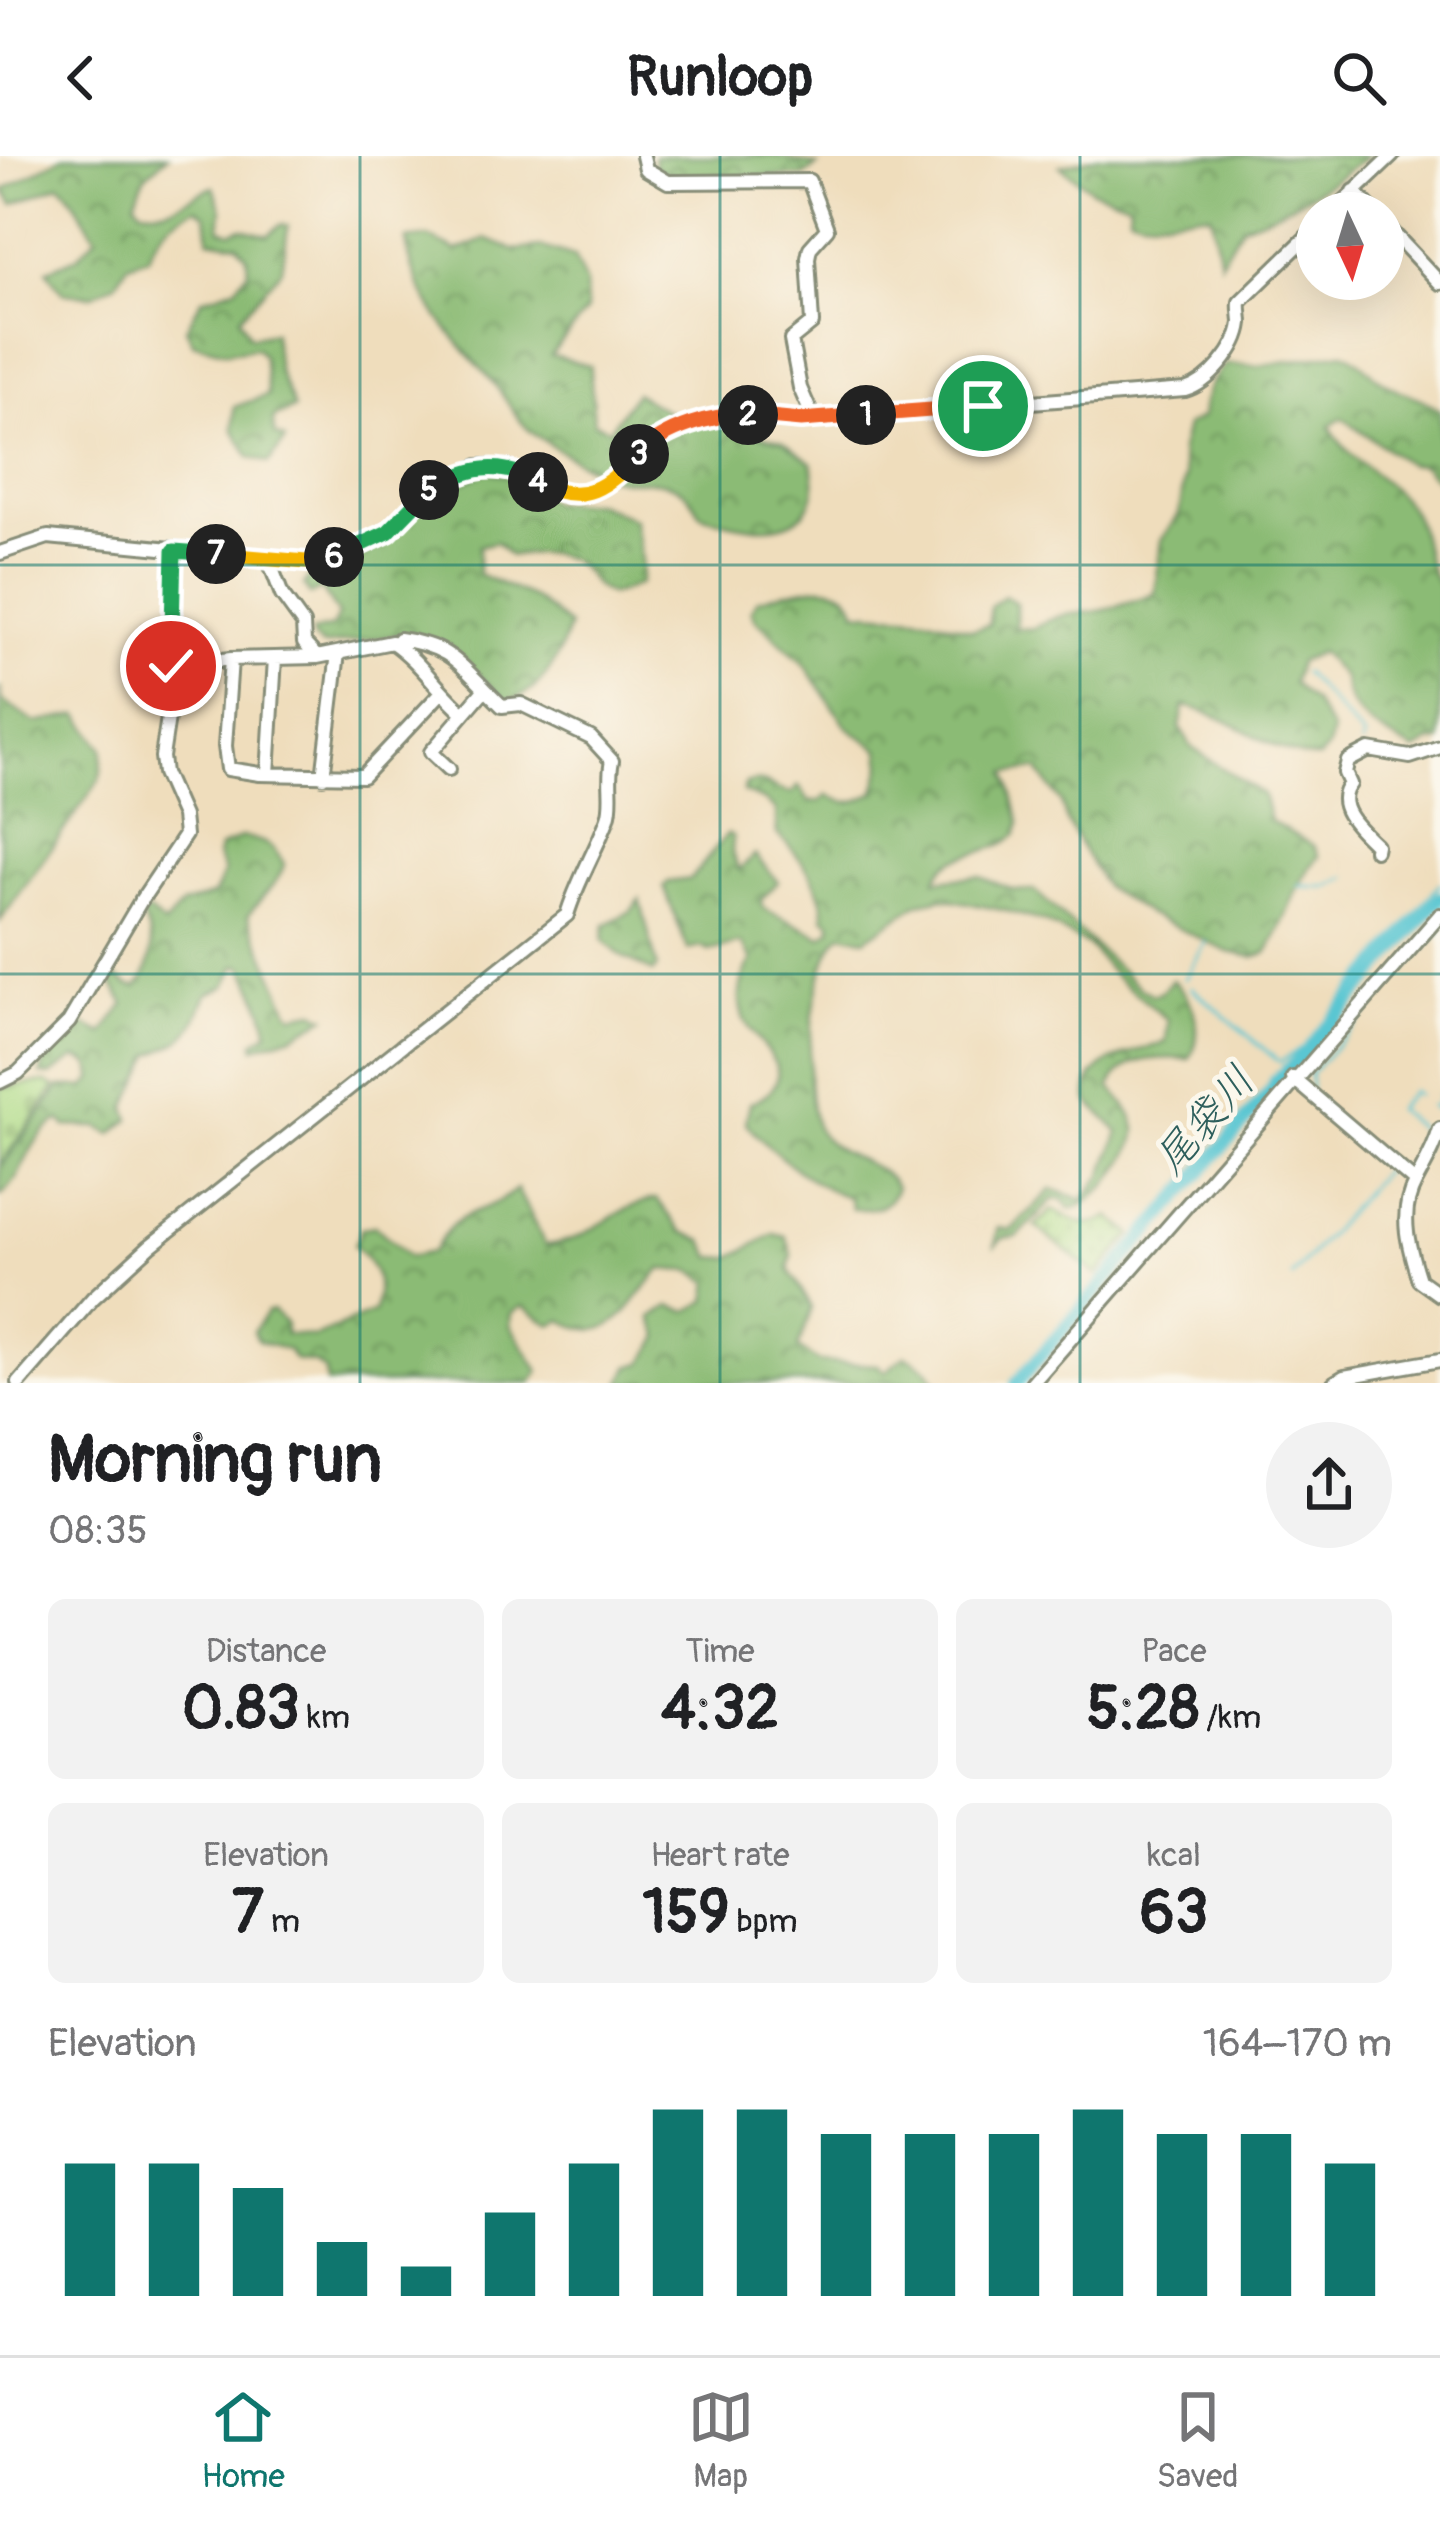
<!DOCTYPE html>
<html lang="en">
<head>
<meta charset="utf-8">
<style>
  body { margin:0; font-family:Pangolin,"Klee One",sans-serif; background:#f2f2f2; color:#202124; height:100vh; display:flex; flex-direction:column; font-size:45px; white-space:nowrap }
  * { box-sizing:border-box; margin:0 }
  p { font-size:39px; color:#757577 }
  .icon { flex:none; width:66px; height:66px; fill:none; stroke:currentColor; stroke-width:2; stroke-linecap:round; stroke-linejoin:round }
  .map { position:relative; height:1227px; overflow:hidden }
  .details { display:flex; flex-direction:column; background:#fff; flex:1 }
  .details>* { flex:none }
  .needle { width:78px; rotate:176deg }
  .controls { position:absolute; left:1296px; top:36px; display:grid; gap:24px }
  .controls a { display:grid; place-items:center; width:108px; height:108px; border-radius:50%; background:#fff; box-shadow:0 12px 48px #0002; font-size:60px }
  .pin { position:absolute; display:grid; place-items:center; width:102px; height:102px; color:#fff; margin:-51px; border:6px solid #fff; border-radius:50%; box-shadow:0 3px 12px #0007 }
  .km { position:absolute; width:60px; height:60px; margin:-30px; border-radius:50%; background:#222; color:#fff; font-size:33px; line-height:60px; text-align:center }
  .round { display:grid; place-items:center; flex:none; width:126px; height:126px; border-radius:63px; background:#f2f2f2 }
  .head { display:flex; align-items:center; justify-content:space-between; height:204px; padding:0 48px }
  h1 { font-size:66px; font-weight:700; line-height:90px }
  .metrics { display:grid; grid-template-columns:repeat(3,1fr); gap:18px; height:204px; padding:12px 48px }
  .metrics div { display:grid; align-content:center; border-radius:18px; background:#f2f2f2; text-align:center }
  .metrics b { font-size:60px; font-weight:700 }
  .metrics small { font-size:33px; font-weight:400 }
  .metrics p { font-size:33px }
  .chart { height:336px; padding:24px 48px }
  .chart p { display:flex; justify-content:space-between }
  .chart svg { width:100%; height:216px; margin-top:12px; stroke:#0f766e; stroke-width:6 }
  header { display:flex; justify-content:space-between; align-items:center; height:156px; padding:0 48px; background:#fff; font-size:54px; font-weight:700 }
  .tabs { display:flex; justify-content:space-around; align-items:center; height:168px; border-top:3px solid #e0e0e0; background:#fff; font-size:33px; color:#757577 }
  .tabs a { display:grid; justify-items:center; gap:6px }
  .tabs .on { color:#0f766e }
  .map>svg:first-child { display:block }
</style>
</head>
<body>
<header><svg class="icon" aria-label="back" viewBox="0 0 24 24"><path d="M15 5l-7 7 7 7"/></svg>Runloop<svg class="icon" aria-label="search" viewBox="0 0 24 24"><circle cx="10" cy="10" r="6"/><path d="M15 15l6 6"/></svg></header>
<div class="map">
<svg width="1440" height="1227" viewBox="0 0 1440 1227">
  <defs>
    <pattern id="grass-dots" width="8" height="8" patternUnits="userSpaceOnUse" patternTransform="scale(3)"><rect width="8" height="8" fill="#afdb87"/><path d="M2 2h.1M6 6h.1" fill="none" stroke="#96bd75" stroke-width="1.8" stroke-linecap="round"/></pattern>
    <pattern id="forest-crowns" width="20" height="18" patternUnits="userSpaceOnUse" patternTransform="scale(3)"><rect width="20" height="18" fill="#8bbb74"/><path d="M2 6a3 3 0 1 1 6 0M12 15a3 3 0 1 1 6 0" fill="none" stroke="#719960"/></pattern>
    <pattern id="cemetery-stones" width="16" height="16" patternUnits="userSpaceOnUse" patternTransform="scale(3)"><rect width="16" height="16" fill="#afdb87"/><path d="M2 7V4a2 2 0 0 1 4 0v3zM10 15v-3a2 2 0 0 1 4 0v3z" fill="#96bd75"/></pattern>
  </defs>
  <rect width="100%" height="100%" fill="#fbf7ec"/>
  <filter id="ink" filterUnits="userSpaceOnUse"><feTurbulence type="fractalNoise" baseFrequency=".00833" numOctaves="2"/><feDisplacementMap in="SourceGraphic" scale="24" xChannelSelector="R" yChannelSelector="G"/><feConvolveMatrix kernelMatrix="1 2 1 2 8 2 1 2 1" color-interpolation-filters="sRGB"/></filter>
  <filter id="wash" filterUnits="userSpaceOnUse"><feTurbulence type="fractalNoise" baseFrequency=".004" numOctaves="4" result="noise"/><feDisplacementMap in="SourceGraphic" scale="48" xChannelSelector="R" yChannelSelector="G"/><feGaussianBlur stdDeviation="2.7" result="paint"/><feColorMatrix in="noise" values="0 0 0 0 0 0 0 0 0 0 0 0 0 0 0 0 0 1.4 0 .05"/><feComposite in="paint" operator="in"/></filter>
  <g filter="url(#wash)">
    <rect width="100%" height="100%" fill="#efddbc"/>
    <!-- grass -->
    <path fill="url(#grass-dots)" stroke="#678c5e" stroke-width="3" d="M1052,1054C1071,1063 1091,1077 1110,1060L1132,1078L1097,1119L1035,1070Z"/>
    <!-- forest -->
    <path fill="url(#forest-crowns)" stroke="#557c54" stroke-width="3" d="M63,0H168L145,20L135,45L142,53C178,58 185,40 214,31L222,54L220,73L231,76L242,72L268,79L282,68L288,70L282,113L240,161L250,181L273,176L278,214L294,253L273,262L275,279L285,284L269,307L250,301L233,273L234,251L268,239L263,200L256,192L227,196L193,187L186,173L202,143L236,131L248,115L247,100L238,88L209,83L206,59L196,52C170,64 158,74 148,101L128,108L116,127L93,139L63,137L47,114L77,101L96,81C84,64 75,41 60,28L13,48L4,34Z
      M654,0H776L817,10L804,20L679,21L655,12Z
      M1100,0H1368C1327,30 1290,53 1242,69L1220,106L1211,58C1184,55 1154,70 1129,58L1130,47L1092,34L1060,10Z
      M428,81L457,95L486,83L514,94L543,91L574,101L586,128L587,154L551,199L590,210L594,267L610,273L635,237L666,255L783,285L812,307C813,315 816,330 814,337C800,388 737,370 701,359C678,312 651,331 614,322C597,318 537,283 525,270C513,257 504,239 492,225C454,181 415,145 406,84Z
      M1344,196C1362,204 1369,216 1385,227C1402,239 1421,239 1440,255V328L1423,309L1408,308L1343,262L1330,270C1348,307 1385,319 1409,351C1426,374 1422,409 1440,430V586H1429L1415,595C1386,580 1345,560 1344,523L1320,496L1298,506L1292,527L1313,546L1332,575L1328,592L1319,602C1282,604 1231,558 1184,550L1180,572L1192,592L1263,639L1270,665L1314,690L1319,700C1290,734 1289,762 1267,797L1253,801L1229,796L1148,758L1105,731L1067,666L1061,646L1037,613L1007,617L1020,667L1016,679C989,703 946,692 936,724L978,720L1013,734L1035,735L1140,832L1153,839L1161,837L1172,824C1195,842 1205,879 1189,903C1160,901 1123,900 1110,931C1120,943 1134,957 1136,973C1139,995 1095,1051 1070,1053L1063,1044L1053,1043L1018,1080L1003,1082L995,1090L998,1072L1011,1074L1052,1033L1083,1044L1103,1019L1119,976L1089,946C1078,904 1138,896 1166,886L1168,864L1114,820L1089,790L1045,766L1007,755L943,742L919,747L865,783L842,778C811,800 797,951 822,980C842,1003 880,1004 896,1031C888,1054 875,1053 852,1053L849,1041C816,1033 767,993 746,966L750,947C810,921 755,890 743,861C736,840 741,821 752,804L741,787L709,795L701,791L688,794L664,731L668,726L691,723L727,678L733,680L732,697L739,714L755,699L778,726L761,744L762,751C781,764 802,768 821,781L831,774V766L824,761C826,733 797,696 777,678L776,654L765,645L743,636L746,628C769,620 771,636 792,637L799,630L809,646L821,645L828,639C847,650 858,647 875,636L882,610L880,594L846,570L805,509L755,462L751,454L757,444C784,436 849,414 856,455L926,461L973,474L989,469L990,451L1005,440L1016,447V472L1034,473C1056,454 1082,460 1108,453C1123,449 1140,444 1155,438L1161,384L1179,358L1185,320L1180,295L1186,270L1202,261C1204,238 1210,225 1226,208L1259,210Z
      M488,315L518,323L552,347L594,346L634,363C638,386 644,406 640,428L611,439C592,432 590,419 575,407C560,394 529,397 510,400L496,386L479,390L478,418L534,442L569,470C558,504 542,538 506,545L450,491L397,479L323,490L314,483L312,476L333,471L338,459L322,433L310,439L304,429L308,422L366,399L435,338Z
      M0,531L1,544L35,567L79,559L103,593L100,623L0,765Z
      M242,681C263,684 274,689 284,708C279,729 259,741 248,760L289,855L293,859L315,855L326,861L293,879L255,891L254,886L268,877C269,861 251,826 243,810L236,809L226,830L207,838C192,876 190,883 152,898L126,952L130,963L112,978L98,971L65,970L60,964C24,983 28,1020 0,1040V1012L60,931H85L93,924C93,910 89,905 75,902L51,919L41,918C43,899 64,888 74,871L83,868L103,878L125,848L106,818L110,816L127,829L137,831C155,808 156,784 141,759L149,755L164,769L182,749L214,739L224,716L217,700L219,692Z
      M640,743L657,811L653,816L621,800L603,784L605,769L631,755Z
      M517,1033L545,1089C588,1087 616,1049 657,1043L681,1075L704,1085L712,1101L730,1102L774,1078L786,1081L792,1098L789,1113L812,1152L798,1192L819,1206L878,1209L885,1216L906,1199L927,1213L936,1227H621L629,1211L643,1207L660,1181L652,1162L670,1150L688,1155L707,1145L710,1126L692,1115L662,1113C631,1140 618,1196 562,1164L551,1169L523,1150L511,1157L510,1169L539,1215L532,1227H326L325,1215L316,1207L295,1204L288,1194L258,1185L253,1176L267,1156L273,1155L286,1168L285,1178L315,1181L374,1156C382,1124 377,1112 354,1090L362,1072L375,1070L409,1101L432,1096C441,1084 450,1067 465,1060C487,1050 496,1049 517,1033Z"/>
    <!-- cemetery -->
    <path fill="url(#cemetery-stones)" stroke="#678c5e" stroke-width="3" d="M46,926L55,931L0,1008V931Z"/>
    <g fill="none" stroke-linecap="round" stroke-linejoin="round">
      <!-- stream -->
      <path stroke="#5ac6d2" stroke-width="3" d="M1303,516L1364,582L1362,588
        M1299,730L1327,731L1347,721
        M1185,823L1206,786
        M1191,831L1277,904
        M1280,906L1303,891L1440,728
        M1285,911L1290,914
        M1311,933L1310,918L1440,775
        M1430,950L1435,953L1440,937
        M1408,1013L1418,1005L1428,980L1396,953L1412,935L1417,939
        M1292,1121L1383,1015"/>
      <!-- river -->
      <path stroke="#5ac6d2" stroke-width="14" d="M1017,1227L1272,934L1276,925L1302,901L1440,742"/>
    </g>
  </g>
  <g filter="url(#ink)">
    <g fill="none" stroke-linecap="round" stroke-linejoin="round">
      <defs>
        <path id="minor" d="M643,0L646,13L668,26L809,25L827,73L810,92L808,102L812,167L791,184L800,232L810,255
          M1354,35L1375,57
          M1332,57L1392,0
          M1383,66L1440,127
          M0,397L48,381L306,406L327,403L372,385L388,376L429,334L478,310L508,312L562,338L594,335L619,319L653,284L675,273L727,261L801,264L1185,234C1209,227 1238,193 1241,167C1241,160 1239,153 1240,146L1317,71
          M268,402L282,439L303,468L304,487L317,501
          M397,488L399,483C444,489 455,502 485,533
          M231,503L225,590L228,613L260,618L363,620L441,537
          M171,510L231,503L317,501L392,486C420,505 438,535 464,557
          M268,618L275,502
          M323,621L338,497
          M1375,694L1376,689C1359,673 1332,649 1350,628L1345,617L1348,605L1369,594L1410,601L1440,591
          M1293,922L1415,1026
          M0,926L18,917L69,866L140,746L185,679L183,660L164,617L162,601L170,548L174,395
          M1440,973C1434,994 1425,1008 1415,1027C1398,1058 1409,1093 1419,1124L1440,1139
          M19,1227L93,1142L150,1090L567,759C577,725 596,695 608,662C614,645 607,624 612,605L591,582L521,548L502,550L485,533L431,596L449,613
          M1032,1227L1440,759
          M1334,1227L1344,1221L1440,1204"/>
      </defs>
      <!-- minor casing -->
      <use href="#minor" stroke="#878d78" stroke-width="18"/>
      <!-- minor -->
      <use href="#minor" stroke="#fff" stroke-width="12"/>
    </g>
  </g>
  <g fill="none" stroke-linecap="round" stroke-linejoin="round" filter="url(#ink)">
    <defs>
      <path id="split-1" d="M866,259L983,250"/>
      <path id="split-2" d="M748,259L801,264L866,259"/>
      <path id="split-3" d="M639,298C665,272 712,258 748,259"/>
      <path id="split-4" d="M538,326C583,352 608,330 639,298"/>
      <path id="split-5" d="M429,334C467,312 497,303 538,326"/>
      <path id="split-6" d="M334,401L388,376L429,334"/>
      <path id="split-7" d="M216,398L306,406L334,401"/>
      <path id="split-8" d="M172,471L174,395L216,398"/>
      <path id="split-9" d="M171,510L172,471"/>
    </defs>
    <!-- split-1 casing -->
    <use href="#split-1" stroke="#fff" stroke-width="24"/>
    <!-- split-2 casing -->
    <use href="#split-2" stroke="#fff" stroke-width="24"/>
    <!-- split-3 casing -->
    <use href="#split-3" stroke="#fff" stroke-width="24"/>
    <!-- split-4 casing -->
    <use href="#split-4" stroke="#fff" stroke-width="24"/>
    <!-- split-5 casing -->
    <use href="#split-5" stroke="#fff" stroke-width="24"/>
    <!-- split-6 casing -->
    <use href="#split-6" stroke="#fff" stroke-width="24"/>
    <!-- split-7 casing -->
    <use href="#split-7" stroke="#fff" stroke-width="24"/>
    <!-- split-8 casing -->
    <use href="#split-8" stroke="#fff" stroke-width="24"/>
    <!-- split-9 casing -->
    <use href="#split-9" stroke="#fff" stroke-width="24"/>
    <!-- split-1 -->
    <use href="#split-1" stroke="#f0652b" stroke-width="15"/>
    <!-- split-2 -->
    <use href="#split-2" stroke="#f0652b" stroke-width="15"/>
    <!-- split-3 -->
    <use href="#split-3" stroke="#f0652b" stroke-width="15"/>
    <!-- split-4 -->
    <use href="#split-4" stroke="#f5b400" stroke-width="15"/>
    <!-- split-5 -->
    <use href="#split-5" stroke="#22a559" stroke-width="15"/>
    <!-- split-6 -->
    <use href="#split-6" stroke="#22a559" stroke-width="15"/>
    <!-- split-7 -->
    <use href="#split-7" stroke="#f5b400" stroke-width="15"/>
    <!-- split-8 -->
    <use href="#split-8" stroke="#22a559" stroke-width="15"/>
    <!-- split-9 -->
    <use href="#split-9" stroke="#f5b400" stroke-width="15"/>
  </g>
  <!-- grid -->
  <path fill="none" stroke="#0f766e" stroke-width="3" stroke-opacity="0.55" d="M360,0V1227M720,0V1227M1080,0V1227M0,409H1440M0,818H1440"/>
  <g text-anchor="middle" stroke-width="10" stroke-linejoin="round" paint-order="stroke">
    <!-- water labels -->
    <g font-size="42" font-style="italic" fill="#2e5f5c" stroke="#fbf7ec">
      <text transform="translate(1204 963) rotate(-49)" y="15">尾袋川</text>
    </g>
  </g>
</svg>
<div class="controls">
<a><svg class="needle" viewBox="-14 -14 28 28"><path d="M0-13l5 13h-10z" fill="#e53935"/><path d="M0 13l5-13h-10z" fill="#757577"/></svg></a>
</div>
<div class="pin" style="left:983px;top:250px;background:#1e9e55"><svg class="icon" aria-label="arrive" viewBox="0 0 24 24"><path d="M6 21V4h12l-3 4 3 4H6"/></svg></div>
<div class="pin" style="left:171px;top:510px;background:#d93025"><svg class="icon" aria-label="check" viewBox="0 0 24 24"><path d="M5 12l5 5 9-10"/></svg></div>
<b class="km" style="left:866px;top:259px">1</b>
<b class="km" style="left:748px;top:259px">2</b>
<b class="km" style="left:639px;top:298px">3</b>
<b class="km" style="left:538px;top:326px">4</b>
<b class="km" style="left:429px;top:334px">5</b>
<b class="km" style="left:334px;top:401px">6</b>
<b class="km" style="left:216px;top:398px">7</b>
</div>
<section class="details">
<div class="head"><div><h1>Morning run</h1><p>08:35</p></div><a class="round"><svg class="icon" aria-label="share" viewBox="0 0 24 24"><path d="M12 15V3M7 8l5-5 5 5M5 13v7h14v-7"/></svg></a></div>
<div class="metrics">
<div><p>Distance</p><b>0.83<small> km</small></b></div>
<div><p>Time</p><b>4:32</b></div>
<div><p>Pace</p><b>5:28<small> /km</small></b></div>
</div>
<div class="metrics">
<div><p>Elevation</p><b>7<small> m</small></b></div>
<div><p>Heart rate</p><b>159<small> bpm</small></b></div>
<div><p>kcal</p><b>63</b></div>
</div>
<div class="chart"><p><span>Elevation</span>164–170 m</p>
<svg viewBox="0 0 160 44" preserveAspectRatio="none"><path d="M5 44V17M15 44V17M25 44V22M35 44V33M45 44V38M55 44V27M65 44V17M75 44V6M85 44V6M95 44V11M105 44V11M115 44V11M125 44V6M135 44V11M145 44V11M155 44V17"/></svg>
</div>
</section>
<nav class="tabs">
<a class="on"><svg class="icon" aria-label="home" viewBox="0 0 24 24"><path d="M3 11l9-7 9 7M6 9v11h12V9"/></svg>Home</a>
<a><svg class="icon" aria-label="map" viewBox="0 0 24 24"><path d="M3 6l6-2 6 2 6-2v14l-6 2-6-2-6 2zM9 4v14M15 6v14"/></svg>Map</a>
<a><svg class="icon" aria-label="saved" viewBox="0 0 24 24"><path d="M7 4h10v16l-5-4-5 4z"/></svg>Saved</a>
</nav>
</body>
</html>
